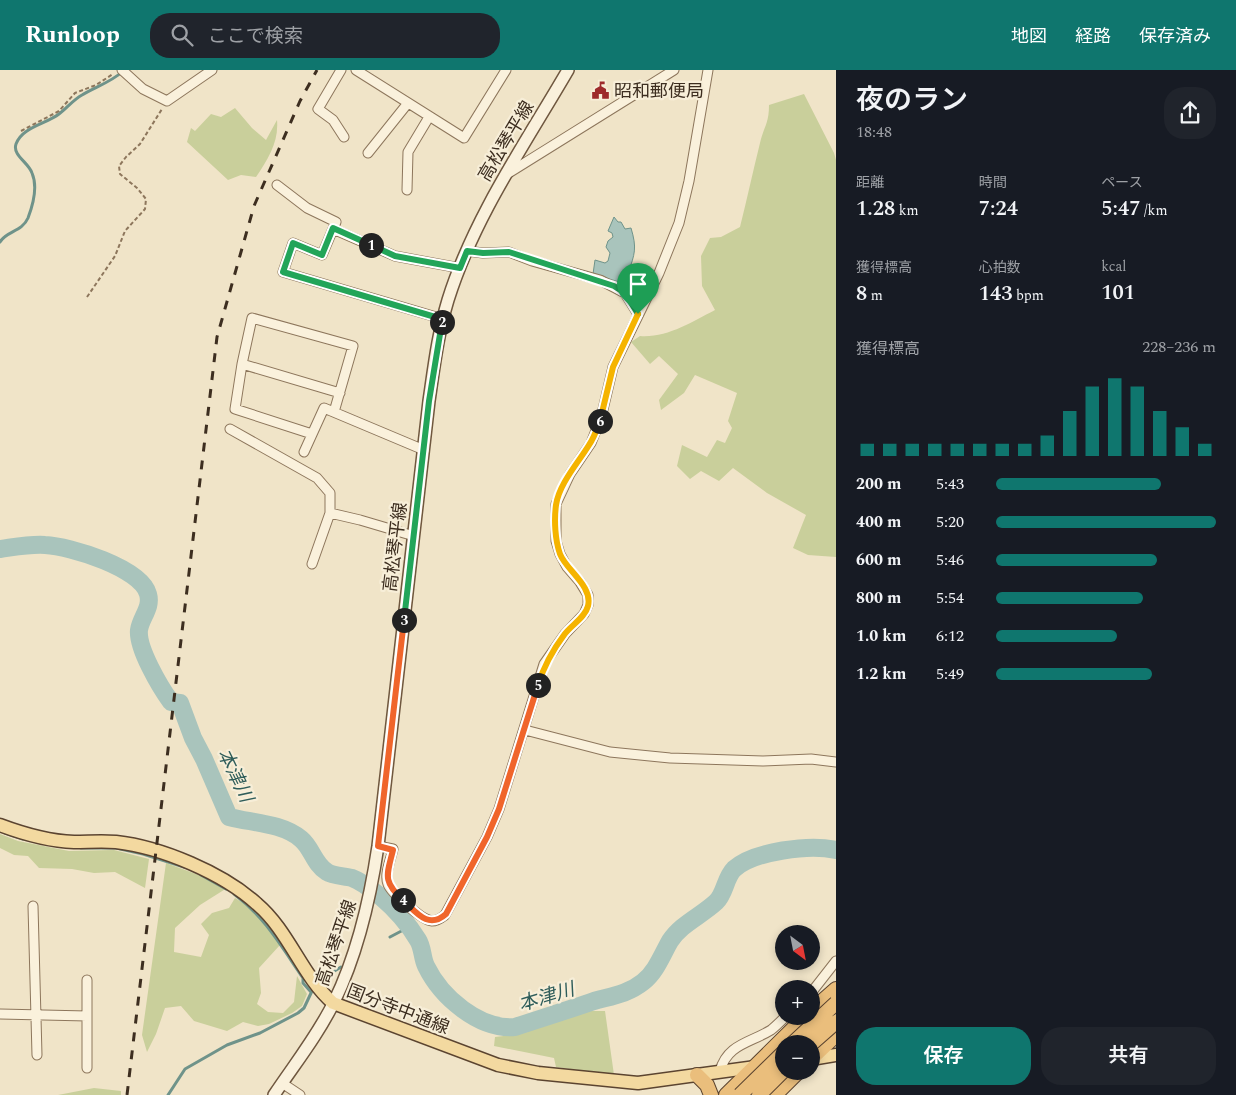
<!DOCTYPE html>
<html lang="ja">
<head>
<meta charset="utf-8">
<style>
  body { margin:0; font-family:Spectral,"Noto Sans JP",serif; background:#20242c; color:#f1f3f6; height:100vh; display:flex; flex-direction:column; font-size:19px; white-space:nowrap }
  * { box-sizing:border-box; margin:0 }
  p { font-size:16px; color:#9ea1a6 }
  .icon { flex:none; width:28px; height:28px; fill:none; stroke:currentColor; stroke-width:2; stroke-linecap:round; stroke-linejoin:round }
  .map { position:relative; flex:1; overflow:hidden }
  .side { display:flex; flex-direction:column; background:#171b24; width:400px }
  .side>* { flex:none }
  .needle { width:32px; rotate:148deg }
  .controls { position:absolute; left:775px; top:855px; display:grid; gap:10px }
  .controls a { display:grid; place-items:center; width:45px; height:45px; border-radius:50%; background:#171b24; box-shadow:0 2px 8px #0003; font-size:25px }
  .pin { position:absolute; display:grid; place-items:center; width:42px; height:42px; color:#fff; margin:-51px -21px; border-radius:50% 50% 50% 0; rotate:-45deg; box-shadow:0 0 5px #0007 }
  .pin .icon { rotate:45deg }
  .km { position:absolute; width:25px; height:25px; margin:-12px; border-radius:50%; background:#222; color:#fff; font-size:14px; line-height:25px; text-align:center }
  .round { display:grid; place-items:center; flex:none; width:52px; height:52px; border-radius:20px; background:#20242c }
  .overview { display:flex; align-items:center; justify-content:space-between; height:85px; padding:0 20px }
  h1 { font-size:28px; font-weight:600; line-height:38px }
  .figures { display:grid; grid-template-columns:repeat(3,1fr); gap:8px; height:85px; padding:5px 20px }
  .figures div { display:grid; align-content:center }
  .figures b { font-size:21px; font-weight:600 }
  .figures small { font-size:14px; font-weight:400 }
  .figures p { font-size:14px }
  .chart { height:140px; padding:10px 20px }
  .chart p { display:flex; justify-content:space-between }
  .chart svg { width:100%; height:90px; margin-top:5px; stroke:#0f766e; stroke-width:6 }
  .primary-button { display:flex; gap:10px; margin-top:auto; padding:10px 20px }
  .primary-button a { flex:1; height:58px; border-radius:20px; background:#0f766e; color:#fff; font-size:20px; font-weight:600; line-height:58px; text-align:center }
  .primary-button a+a { background:#20242c; color:#f1f3f6 }
  ul { padding:0 20px; list-style:none; font-size:16px }
  li { display:grid; grid-template-columns:80px 60px 1fr; align-items:center; height:38px }
  li i { height:12px; border-radius:6px; background:#0f766e }
  header { display:flex; align-items:center; gap:30px; box-sizing:border-box; height:70px; padding:0 25px; background:#0f766e; color:#fff }
  header strong { font-size:24px }
  nav { display:flex; gap:28px; margin-inline-start:auto; font-size:18px }
  .search { width:350px; height:45px; background:#20242c; display:flex; align-items:center; gap:12px; box-sizing:border-box; padding:0 18px; border-radius:20px; color:#9ea1a6; font-size:19px }
  main { display:flex; flex:1; min-height:0 }
  .map>svg:first-child { display:block }
</style>
</head>
<body>
<header>
<strong>Runloop</strong>
<div class="search"><svg class="icon" aria-label="search" viewBox="0 0 24 24"><circle cx="10" cy="10" r="6"/><path d="M15 15l6 6"/></svg>ここで検索</div>
<nav><a>地図</a><a>経路</a><a>保存済み</a></nav>
</header>
<main>
<div class="map">
<svg width="836" height="1025" viewBox="0 0 836 1025">
  <rect width="100%" height="100%" fill="#f0e4c8"/>
  <!-- green -->
  <path fill="#c9cf9b" d="M804,24L834,83L836,90V487L808,485L793,478L806,445L767,423L733,398L719,411L701,401L690,409L677,396L682,375L707,387L717,370L725,373L732,358L728,351L737,323L695,305L684,323L661,340L659,330L678,304L659,286L650,294L631,272L640,266C667,268 692,252 715,240L702,216L701,186L710,168L721,167L740,157C747,129 753,101 760,73C764,56 769,54 769,35Z
    M235,38L252,58L266,70L277,50C279,72 268,89 256,107L241,105L228,110L187,72L191,58L195,61L211,44L221,47Z
    M0,764L18,771L69,781L114,780L149,789L145,818L115,802L94,803L72,799L39,798L28,786L14,785L0,778Z
    M166,793L207,808L227,818L200,835L175,858L174,882L201,887L209,865L201,854L212,843L229,838L235,828L253,839L280,875L259,898L261,923L257,934L268,942L283,943L294,932L297,906L307,924L302,936L292,943L269,954L258,956L243,952L227,961L194,951L181,936L165,938L156,964L147,982L142,965Z
    M582,941H605L614,1005L556,997L554,988L494,976L495,967L520,964Z
    M94,1018L121,1021V1025H58Z"/>
  <!-- water -->
  <path fill="#a9c4bc" stroke="#6f938a" d="M614,147L618,152H621L625,159L631,158C637,178 635,184 628,203L633,208L629,215L593,204L595,190L605,193L608,191L610,183L606,177L608,171L613,167L612,163L608,161Z"/>
  <g fill="none" stroke-linecap="round" stroke-linejoin="round">
    <!-- stream -->
    <path stroke="#6f938a" stroke-width="3" d="M0,172C6,161 22,162 28,148C33,135 38,117 32,103C29,93 12,85 16,74C22,57 46,54 59,44C67,38 73,30 82,25C95,17 111,12 122,2
      M5,763L23,769
      M81,778H116L143,784L184,797
      M201,805L226,819
      M234,824C265,847 281,876 303,908V913L311,922
      M390,867L409,857
      M323,908L341,897
      M168,1025L185,999L227,975L260,963L298,943L304,938L312,921"/>
    <!-- river -->
    <path stroke="#a9c4bc" stroke-width="18" d="M0,479C15,477 30,474 45,475C70,476 141,498 148,524C152,538 141,547 139,560C137,578 160,617 171,632L180,633L193,668L204,689L229,747C252,753 282,753 301,769C312,778 314,794 327,802C333,806 345,806 352,808C363,812 372,820 381,827C395,839 409,855 418,870C423,878 422,888 426,896C441,927 479,960 515,957C542,948 568,940 594,931C612,926 628,924 643,912C656,902 662,885 670,871C681,854 701,846 716,832C725,824 725,808 734,799C754,781 810,774 836,780"/>
    <defs>
      <path id="minor" d="M122,0L143,19L167,31L212,0
        M341,0L318,39L333,50L344,67
        M356,0L464,68L506,0
        M368,83L408,33
        M507,104L674,0
        M277,115L307,138L336,152L333,159L395,186L460,198
        M407,120L408,82L429,47
        M333,159L322,185L293,173L283,202L443,249
        M467,181L483,183L509,182L532,191L600,210L625,223L638,244
        M242,294L340,323
        M230,359L317,408L330,423V443L312,494
        M312,364L235,339L242,294L252,248L353,276L334,342
        M304,382L324,338L424,380
        M330,443L360,450L414,466
        M525,660L610,682L670,688L763,691L811,689L836,692
        M378,776L393,779C391,789 384,804 388,814C391,823 422,850 432,851C438,851 441,848 445,845L487,767L499,739L544,594L565,564L584,544L588,535V525L580,512L567,497L560,484L556,471V434L570,404L591,373L601,348L613,297L659,203L679,153L689,111L708,0
        M33,836L37,985
        M87,910V998
        M811,923L836,891
        M0,944L87,946
        M720,1001C727,974 750,973 771,960C776,956 781,951 786,946
        M282,1013L300,1025"/>
      <path id="secondary" d="M274,1025C294,995 318,965 334,932C358,883 370,830 378,776L429,331C434,297 438,263 448,230C474,147 525,74 568,0"/>
      <path id="primary" d="M0,755C24,764 48,771 74,772C88,772 102,771 116,772C161,777 223,803 257,834C289,861 302,906 333,933L498,995L538,1003L638,1013L784,993
        M811,989L836,985"/>
      <path id="trunk" d="M811,941L836,919
        M811,989L836,965
        M697,1005L707,1015L711,1025
        M726,1025L806,946
        M775,1025L799,1001"/>
    </defs>
    <!-- minor casing -->
    <use href="#minor" stroke="#8d765c" stroke-width="11"/>
    <!-- secondary casing -->
    <use href="#secondary" stroke="#6f573f" stroke-width="14"/>
    <!-- primary casing -->
    <use href="#primary" stroke="#5b4430" stroke-width="15"/>
    <!-- trunk casing -->
    <use href="#trunk" stroke="#5b4430" stroke-width="16"/>
    <!-- path -->
    <path stroke="#8d765c" stroke-width="2" stroke-dasharray="4 2.5" stroke-linecap="butt" d="M21,61L59,41L75,23L96,15L113,4
      M87,227L115,186L125,161L145,139L146,129L137,118L120,104L119,96L126,87L140,74L162,39"/>
    <!-- minor -->
    <use href="#minor" stroke="#faf1dc" stroke-width="9"/>
    <!-- secondary -->
    <use href="#secondary" stroke="#faf1dc" stroke-width="11"/>
    <!-- primary -->
    <use href="#primary" stroke="#f3d9a0" stroke-width="12"/>
    <!-- trunk -->
    <use href="#trunk" stroke="#eabe7c" stroke-width="14"/>
    <!-- rail -->
    <path stroke="#3d2e20" stroke-width="3" stroke-dasharray="9 9" stroke-linecap="butt" d="M127,1025L217,267L254,136L300,31L317,0"/>
    <defs>
      <path id="trunk-bridge" d="M792,974L836,933
        M811,974L836,952
        M740,1025L784,982
        M759,1025L784,1000"/>
    </defs>
    <!-- trunk-bridge casing -->
    <use href="#trunk-bridge" stroke="#5b4430" stroke-width="16" stroke-linecap="butt"/>
    <!-- trunk-bridge -->
    <use href="#trunk-bridge" stroke="#eabe7c" stroke-width="14"/>
  </g>
  <g fill="none" stroke-linecap="round" stroke-linejoin="round">
    <defs>
      <path id="split-1" d="M371,175L395,186L460,198L467,181L483,183L509,182L614,216L625,223L638,244"/>
      <path id="split-2" d="M371,175L333,158L322,185L293,173L283,202L442,249V252"/>
      <path id="split-3" d="M404,550L429,331L442,252"/>
      <path id="split-4" d="M403,830C382,811 387,805 393,780L378,776L404,550"/>
      <path id="split-5" d="M403,830C416,842 428,860 446,844L487,767L499,739L538,615"/>
      <path id="split-6" d="M538,615C544,596 552,581 564,565C571,555 585,548 588,536C593,516 566,500 560,484C555,470 554,450 556,435C559,414 578,393 589,375C594,368 597,359 600,351"/>
      <path id="split-7" d="M600,351L613,297L638,244"/>
    </defs>
    <!-- split-1 casing -->
    <use href="#split-1" stroke="#fff" stroke-width="10"/>
    <!-- split-2 casing -->
    <use href="#split-2" stroke="#fff" stroke-width="10"/>
    <!-- split-3 casing -->
    <use href="#split-3" stroke="#fff" stroke-width="10"/>
    <!-- split-4 casing -->
    <use href="#split-4" stroke="#fff" stroke-width="10"/>
    <!-- split-5 casing -->
    <use href="#split-5" stroke="#fff" stroke-width="10"/>
    <!-- split-6 casing -->
    <use href="#split-6" stroke="#fff" stroke-width="10"/>
    <!-- split-7 casing -->
    <use href="#split-7" stroke="#fff" stroke-width="10"/>
    <!-- split-1 -->
    <use href="#split-1" stroke="#22a559" stroke-width="6"/>
    <!-- split-2 -->
    <use href="#split-2" stroke="#22a559" stroke-width="6"/>
    <!-- split-3 -->
    <use href="#split-3" stroke="#22a559" stroke-width="6"/>
    <!-- split-4 -->
    <use href="#split-4" stroke="#f0652b" stroke-width="6"/>
    <!-- split-5 -->
    <use href="#split-5" stroke="#f0652b" stroke-width="6"/>
    <!-- split-6 -->
    <use href="#split-6" stroke="#f5b400" stroke-width="6"/>
    <!-- split-7 -->
    <use href="#split-7" stroke="#f5b400" stroke-width="6"/>
  </g>
  <!-- icons -->
  <defs>
    <symbol id="civic-bare" viewBox="-9 -9 18 18"><path d="M-.6-6.5H3V-4.5H.6V-3L4-1V1h2V6H-6V1h2V-1L-.6-3ZM-1.2 2.5V6h2.4V2.5Z" fill="#9e2a2b" stroke="#f7eed8" stroke-width="2.5" paint-order="stroke"/></symbol>
  </defs>
  <g fill-rule="evenodd">
    <use href="#civic-bare" x="588" y="8" width="25" height="25"/>
  </g>
  <g text-anchor="middle" stroke-width="4.5" stroke-linejoin="round" paint-order="stroke">
    <!-- poi labels -->
    <g font-size="18" fill="#3d2e20" stroke="#f7eed8" text-anchor="start">
      <text x="614" y="27">昭和郵便局</text>
    </g>
    <!-- street labels -->
    <g font-size="18" fill="#3d2e20" stroke="#f7eed8">
      <text transform="translate(506 71) rotate(-59)" y="6">高松琴平線</text>
      <text transform="translate(395 477) rotate(-83)" y="6">高松琴平線</text>
      <text transform="translate(336 873) rotate(-71)" y="6">高松琴平線</text>
      <text transform="translate(398 939) rotate(21)" y="6">国分寺中通線</text>
    </g>
    <!-- water labels -->
    <g font-size="19" font-style="italic" fill="#2f5d5a" stroke="#f7eed8">
      <text transform="translate(236 705) rotate(64)" y="7">本津川</text>
      <text transform="translate(546 926) rotate(-17)" y="7">本津川</text>
    </g>
  </g>
</svg>
<div class="controls">
<a><svg class="needle" viewBox="-14 -14 28 28"><path d="M0-13l5 13h-10z" fill="#e53935"/><path d="M0 13l5-13h-10z" fill="#9ea1a6"/></svg></a>
<a>+</a>
<a>−</a>
</div>
<div class="pin" style="left:638px;top:244px;background:#1e9e55"><svg class="icon" aria-label="arrive" viewBox="0 0 24 24"><path d="M6 21V4h12l-3 4 3 4H6"/></svg></div>
<b class="km" style="left:371px;top:175px">1</b>
<b class="km" style="left:442px;top:252px">2</b>
<b class="km" style="left:404px;top:550px">3</b>
<b class="km" style="left:403px;top:830px">4</b>
<b class="km" style="left:538px;top:615px">5</b>
<b class="km" style="left:600px;top:351px">6</b>
</div>
<section class="side">
<div class="overview"><div><h1>夜のラン</h1><p>18:48</p></div><a class="round"><svg class="icon" aria-label="share" viewBox="0 0 24 24"><path d="M12 15V3M7 8l5-5 5 5M5 13v7h14v-7"/></svg></a></div>
<div class="figures">
<div><p>距離</p><b>1.28<small> km</small></b></div>
<div><p>時間</p><b>7:24</b></div>
<div><p>ペース</p><b>5:47<small> /km</small></b></div>
</div>
<div class="figures">
<div><p>獲得標高</p><b>8<small> m</small></b></div>
<div><p>心拍数</p><b>143<small> bpm</small></b></div>
<div><p>kcal</p><b>101</b></div>
</div>
<div class="chart"><p><span>獲得標高</span>228–236 m</p>
<svg viewBox="0 0 160 44" preserveAspectRatio="none"><path d="M5 44V38M15 44V38M25 44V38M35 44V38M45 44V38M55 44V38M65 44V38M75 44V38M85 44V34M95 44V22M105 44V10M115 44V6M125 44V10M135 44V22M145 44V30M155 44V38"/></svg>
</div>
<ul>
<li><b>200 m</b>5:43<i style="width:75%"></i></li>
<li><b>400 m</b>5:20<i style="width:100%"></i></li>
<li><b>600 m</b>5:46<i style="width:73%"></i></li>
<li><b>800 m</b>5:54<i style="width:67%"></i></li>
<li><b>1.0 km</b>6:12<i style="width:55%"></i></li>
<li><b>1.2 km</b>5:49<i style="width:71%"></i></li>
</ul>
<div class="primary-button"><a>保存</a><a>共有</a></div>
</section>
</main>
</body>
</html>
